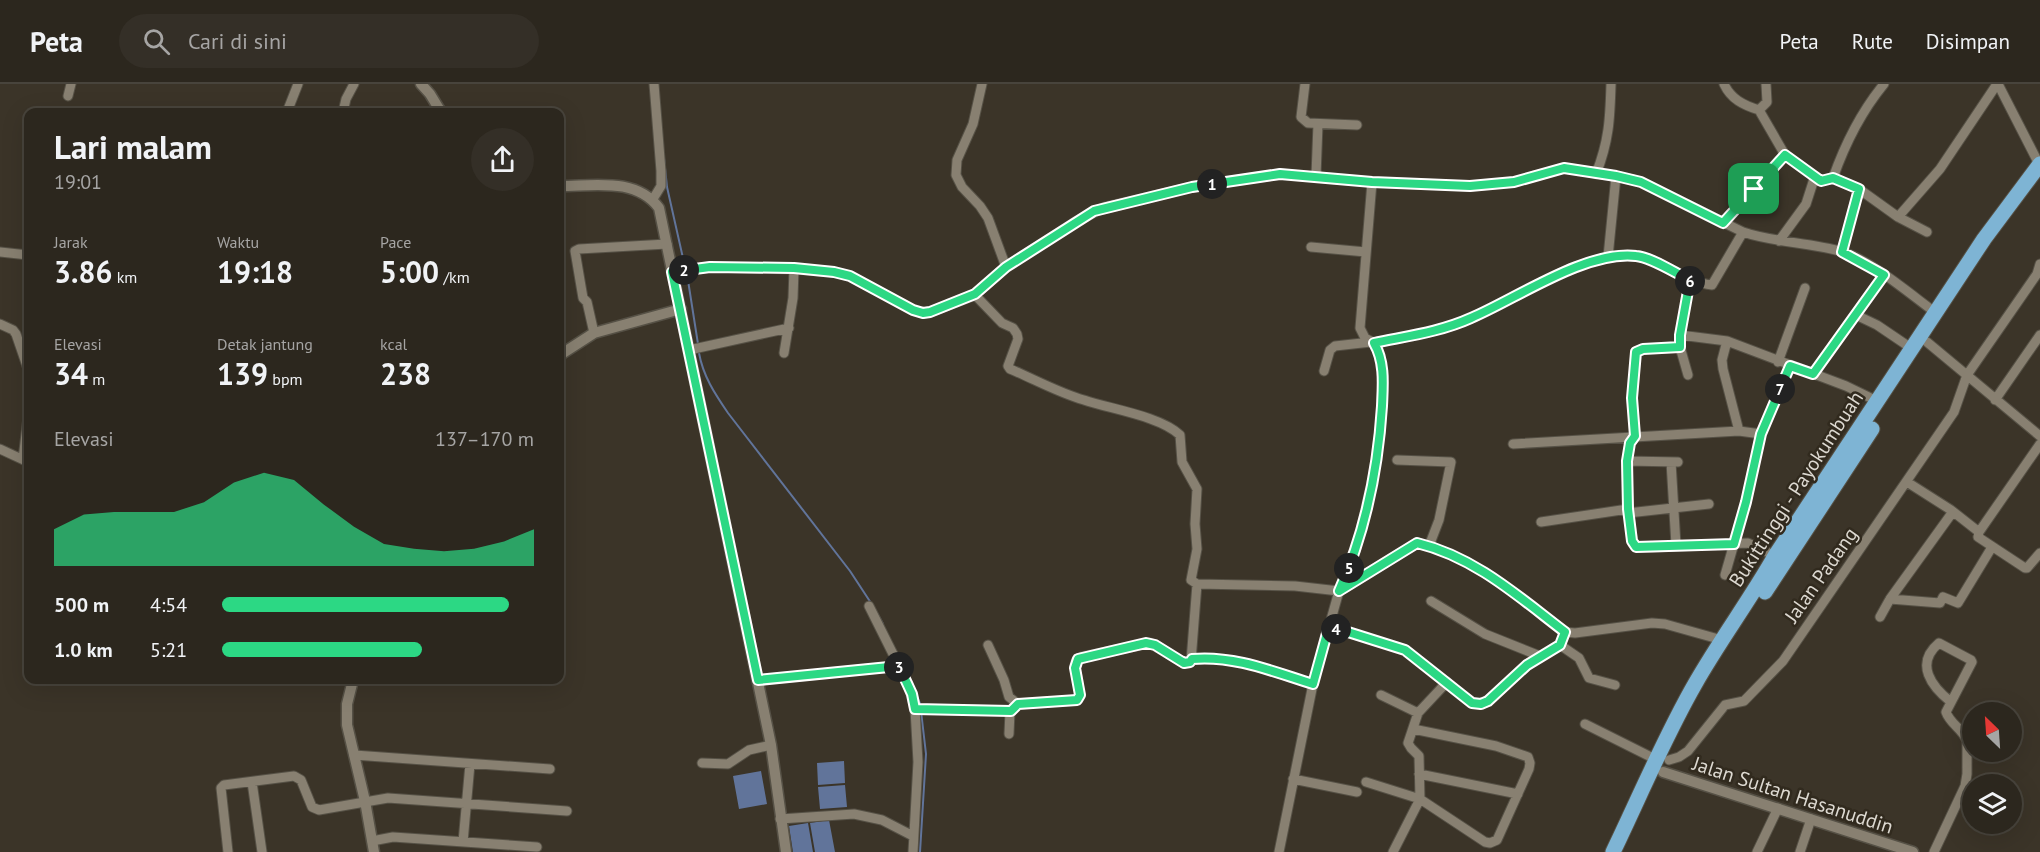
<!DOCTYPE html>
<html lang="id">
<head>
<meta charset="utf-8">
<style>
  body { margin:0; font-family:"PT Sans",sans-serif; background:#342f27; color:#f1f3f6; height:100vh; display:flex; flex-direction:column; font-size:22px; white-space:nowrap }
  * { box-sizing:border-box; margin:0 }
  p { font-size:20px; color:#a6a5a4 }
  .icon { flex:none; width:33px; height:33px; fill:none; stroke:currentColor; stroke-width:2; stroke-linecap:round; stroke-linejoin:round }
  .map { position:relative; flex:1; overflow:hidden }
  .side { position:absolute; left:24px; top:24px; width:540px; height:576px; display:flex; flex-direction:column; background:#2c271e; border-radius:12px; box-shadow:0 6px 24px #0002,0 0 0 2px #48443c }
  .side>* { flex:none }
  .needle { width:39px; rotate:335deg }
  .controls { position:absolute; left:1962px; top:618px; display:grid; gap:12px }
  .controls a { display:grid; place-items:center; width:60px; height:60px; border-radius:50%; background:#2c271e; box-shadow:0 6px 24px #0002,0 0 0 2px #48443c; font-size:30px }
  .pin { position:absolute; display:grid; place-items:center; width:51px; height:51px; color:#fff; margin:-26px; border-radius:12px; box-shadow:0 3px 9px #0006 }
  .km { position:absolute; width:30px; height:30px; margin:-15px; border-radius:50%; background:#222; color:#fff; font-size:16px; line-height:30px; text-align:center }
  .round { display:grid; place-items:center; flex:none; width:63px; height:63px; border-radius:32px; background:#342f27 }
  .summary { display:flex; align-items:center; justify-content:space-between; height:102px; padding:0 30px }
  h1 { font-size:33px; font-weight:800; line-height:45px }
  .stats { display:grid; grid-template-columns:repeat(3,1fr); gap:9px; height:102px; padding:6px 30px }
  .stats div { display:grid; align-content:center }
  .stats b { font-size:30px; font-weight:800 }
  .stats small { font-size:16px; font-weight:400 }
  .stats p { font-size:16px }
  .chart { height:168px; padding:12px 30px }
  .chart p { display:flex; justify-content:space-between }
  .chart svg { width:100%; height:108px; margin-top:6px; fill:#2cd884; opacity:.7 }
  ul { padding:0 30px; list-style:none; font-size:20px }
  li { display:grid; grid-template-columns:96px 72px 1fr; align-items:center; height:45px }
  li i { height:15px; border-radius:8px; background:#2cd884 }
  header { display:flex; align-items:center; gap:36px; box-sizing:border-box; height:84px; padding:0 30px; background:#2c271e; border-bottom:2px solid #48443c }
  header strong { font-size:28px }
  nav { display:flex; gap:33px; margin-inline-start:auto; font-size:21px }
  .search { width:420px; height:54px; background:#342f27; display:flex; align-items:center; gap:15px; box-sizing:border-box; padding:0 21px; border-radius:33px; color:#a6a5a4; font-size:22px }
  .map>svg:first-child { display:block }
</style>
</head>
<body>
<header>
<strong>Peta</strong>
<div class="search"><svg class="icon" aria-label="search" viewBox="0 0 24 24"><circle cx="10" cy="10" r="6"/><path d="M15 15l6 6"/></svg>Cari di sini</div>
<nav><a>Peta</a><a>Rute</a><a>Disimpan</a></nav>
</header>
<div class="map">
<svg width="2040" height="768" viewBox="0 0 2040 768">
  <rect width="100%" height="100%" fill="#3b3428"/>
  <!-- water -->
  <path fill="#61749a" d="M844,677L845,699L818,701L817,679Z
    M761,687L767,720L739,725L733,692Z
    M845,701L847,723L820,725L818,703Z
    M829,736L835,768H815L810,739Z
    M808,739L813,768H793L789,742Z"/>
  <g fill="none" stroke-linecap="round" stroke-linejoin="round">
    <!-- stream -->
    <path stroke="#61749a" stroke-width="2" d="M664,74L667,103L685,183
      M687,190L698,260
      M699,269C703,292 715,310 728,329L850,487L871,519
      M877,529L883,540
      M914,605L921,622
      M920,768L926,670L921,627"/>
    <defs>
      <path id="minor" d="M982,0L973,40L957,76L956,91L962,103L980,122L988,134L1006,183
        M1305,0L1301,33L1308,39L1357,41
        M1724,0C1731,15 1743,21 1759,26L1785,71L1821,97L1833,94C1845,60 1861,28 1884,0
        M1998,0L2040,82
        M68,12L71,0
        M1759,26L1767,18L1766,0
        M287,28L298,0
        M343,28L346,15L354,0
        M1596,90C1609,57 1610,35 1611,0
        M1316,92L1318,40
        M1833,94L1859,105L1898,133L1940,85L1997,0
        M653,115L661,102V87L654,0
        M1898,133L1927,148
        M1723,139L1785,71
        M1779,157L1806,120L1815,92
        M1311,163L1366,168
        M0,168L28,171
        M1842,168L1859,105
        M1608,173L1616,92
        M672,188L710,183L794,185L834,188L850,192L913,226L923,229L930,228L975,211L1006,183L1075,138L1105,123L1192,103L1280,90L1372,98L1470,102L1514,98L1564,84L1616,92L1641,98L1743,148C1775,159 1810,158 1843,168C1873,178 1910,210 1936,229
        M975,211L1002,239L1013,244L1017,250L1018,255L1008,282L1010,285C1034,295 1059,309 1084,316C1110,325 1160,332 1180,351L1182,378L1197,405L1195,440L1197,465L1191,496L1197,500L1295,502L1339,507L1417,459C1475,473 1519,513 1565,548L1575,549L1652,539L1665,540L1722,556
        M1856,231L1877,241L1911,264
        M0,240L13,246L16,250L28,285
        M594,249L587,218L583,214L575,167L579,165L667,160
        M1680,251L1690,196
        M1727,257L1722,276L1723,285L1739,347
        M1927,258L2040,352
        M1374,259C1407,252 1440,248 1471,234C1523,213 1573,172 1631,171C1654,171 1685,199 1712,201L1743,148
        M1680,263L1688,291
        M689,266L789,244
        M784,269L793,214L794,185
        M1778,278L1805,204
        M1324,287L1330,266L1335,262L1371,258
        M1813,290L1884,191
        M1995,316L2040,251
        M1513,360L1739,347L1761,350
        M2040,360L1979,448L1978,453L2025,484H2027L2040,469
        M0,365L28,378
        M23,375L28,333
        M1397,376L1451,378L1439,436L1429,462
        M1627,377L1678,378
        M1671,378L1676,461
        M1907,398L1951,426L1979,448
        M1628,429L1709,420
        M1541,438L1628,425
        M1775,472L1748,459L1653,463H1636L1633,460L1628,425L1627,377L1630,359L1635,352L1632,314L1636,268L1643,265L1680,263V251L1727,257L1846,302L1877,317
        M1725,491L1746,418L1761,350L1790,282
        M1890,515L1940,519L1943,513L1958,519L1992,463
        M1431,517L1485,550L1540,572
        M869,522L908,600L915,625L918,678L913,768
        M1880,533L1890,515L1952,429
        M1328,542L1405,566L1472,619L1481,620L1490,615L1527,581L1560,561L1565,548
        M988,561L1004,596L1009,613L1018,620L1010,627L1009,650
        M1560,561L1579,574L1589,594L1615,601
        M1193,575C1234,571 1274,588 1313,600
        M758,596L899,582
        M1381,611L1418,629
        M1018,620L1077,616L1080,611L1075,581L1076,577L1082,573L1150,559L1184,579L1191,577L1197,500
        M915,625L1011,627
        M1585,640L1657,676
        M354,671L550,685
        M1669,676L1679,673L1688,667L1725,621L1744,617L1783,577L1954,328L1967,291L2037,190L2040,180
        M702,679L728,680L749,666L771,661
        M1419,690L1518,710
        M1293,695L1357,708
        M252,698L262,768
        M1366,698L1420,715L1485,758L1490,759L1497,756L1529,685L1530,679L1528,673L1496,662L1413,645
        M780,735L854,730L882,736L913,752
        M372,757L393,753L537,763
        M463,758L470,680
        M228,768L221,704L224,701L294,692L301,696L312,723L319,726L388,714L567,727
        M1279,768L1313,600L1339,507L1351,481L1360,450L1374,389L1381,338L1383,292L1380,271L1374,259L1365,254L1360,244L1372,98
        M1393,768L1420,715L1419,672L1411,664L1408,659L1418,629L1447,598
        M1757,768L1778,724
        M1800,768L1811,735
        M1934,768L1965,702L1967,690V657C1963,645 1950,640 1946,628L1972,578L1971,576L1939,559C1914,580 1932,603 1951,618"/>
      <path id="tertiary" d="M421,0L430,10L441,28
        M560,102C594,102 636,93 659,124L771,661L786,768
        M560,271L594,249L681,225
        M353,596L347,620V641L365,717L374,768
        M1663,688L1913,768"/>
      <path id="trunk" d="M1765,508L1872,345
        M1613,768C1640,712 1664,654 1695,600C1720,556 1750,516 1775,472L1984,155L2040,80"/>
    </defs>
    <!-- minor casing -->
    <use href="#minor" stroke="#565146" stroke-width="11"/>
    <!-- tertiary casing -->
    <use href="#tertiary" stroke="#565146" stroke-width="13"/>
    <!-- trunk casing -->
    <use href="#trunk" stroke="#565146" stroke-width="17"/>
    <!-- minor -->
    <use href="#minor" stroke="#888071" stroke-width="9"/>
    <!-- tertiary -->
    <use href="#tertiary" stroke="#888071" stroke-width="10"/>
    <!-- trunk -->
    <use href="#trunk" stroke="#7eb4d4" stroke-width="15"/>
  </g>
  <g fill="none" stroke-linecap="round" stroke-linejoin="round">
    <defs>
      <path id="route" d="M1785,71L1821,97L1833,94L1859,105L1842,168L1884,191L1813,290L1790,282L1761,350L1746,418L1734,460L1636,463L1632,457L1628,425L1627,377L1630,359L1635,352L1632,314L1636,268L1643,265L1680,263V251L1690,196C1675,189 1651,173 1636,172C1586,166 1516,215 1471,234C1440,248 1407,252 1374,259C1385,278 1383,300 1382,322C1378,386 1365,449 1339,507L1417,459C1475,473 1519,513 1565,548L1560,561L1527,581L1488,617L1481,620L1472,619L1405,566L1329,542L1313,600C1274,588 1234,571 1192,575L1190,578L1184,579L1155,561L1146,559L1078,575L1075,584L1080,611L1077,616L1018,620L1011,627L915,625L912,610L899,582L758,596L672,188L710,183L794,184L834,188L850,192L913,226L923,229L930,228L975,210L1006,183L1094,127L1192,103L1280,90L1372,98L1470,102L1514,98L1564,84L1616,92L1641,98L1723,139Z"/>
    </defs>
    <!-- route casing -->
    <use href="#route" stroke="#fff" stroke-width="12"/>
    <!-- route -->
    <use href="#route" stroke="#2cd884" stroke-width="8"/>
  </g>
  <g text-anchor="middle" stroke-width="5" stroke-linejoin="round" paint-order="stroke">
    <!-- street labels -->
    <g font-size="20" fill="#ddd9d1" stroke="#312a1e">
      <text transform="translate(1796 405) rotate(-57)" y="7">Bukittinggi - Payokumbuah</text>
      <text transform="translate(1821 491) rotate(-55)" y="7">Jalan Padang</text>
      <text transform="translate(1793 711) rotate(18)" y="7">Jalan Sultan Hasanuddin</text>
    </g>
  </g>
</svg>
<div class="controls">
<a><svg class="needle" viewBox="-14 -14 28 28"><path d="M0-13l5 13h-10z" fill="#e53935"/><path d="M0 13l5-13h-10z" fill="#a6a5a4"/></svg></a>
<a><svg class="icon" aria-label="layers" viewBox="0 0 24 24"><path d="M12 4l9 5-9 5-9-5zM3 14l9 5 9-5"/></svg></a>
</div>
<div class="pin" style="left:1754px;top:105px;background:#1e9e55"><svg class="icon" aria-label="arrive" viewBox="0 0 24 24"><path d="M6 21V4h12l-3 4 3 4H6"/></svg></div>
<b class="km" style="left:1212px;top:100px">1</b>
<b class="km" style="left:684px;top:186px">2</b>
<b class="km" style="left:899px;top:583px">3</b>
<b class="km" style="left:1336px;top:545px">4</b>
<b class="km" style="left:1349px;top:484px">5</b>
<b class="km" style="left:1690px;top:197px">6</b>
<b class="km" style="left:1780px;top:305px">7</b>
<section class="side">
<div class="summary"><div><h1>Lari malam</h1><p>19:01</p></div><a class="round"><svg class="icon" aria-label="share" viewBox="0 0 24 24"><path d="M12 15V3M7 8l5-5 5 5M5 13v7h14v-7"/></svg></a></div>
<div class="stats">
<div><p>Jarak</p><b>3.86<small> km</small></b></div>
<div><p>Waktu</p><b>19:18</b></div>
<div><p>Pace</p><b>5:00<small> /km</small></b></div>
</div>
<div class="stats">
<div><p>Elevasi</p><b>34<small> m</small></b></div>
<div><p>Detak jantung</p><b>139<small> bpm</small></b></div>
<div><p>kcal</p><b>238</b></div>
</div>
<div class="chart"><p><span>Elevasi</span>137–170 m</p>
<svg viewBox="0 0 160 44" preserveAspectRatio="none"><path d="M0 44V29L10 23L20 22L30 22L40 22L50 18L60 10L70 6L80 9L90 19L100 28L110 35L120 37L130 38L140 37L150 34L160 29V44z"/></svg>
</div>
<ul>
<li><b>500 m</b>4:54<i style="width:92%"></i></li>
<li><b>1.0 km</b>5:21<i style="width:64%"></i></li>
</ul>
</section>
</div>
</body>
</html>
